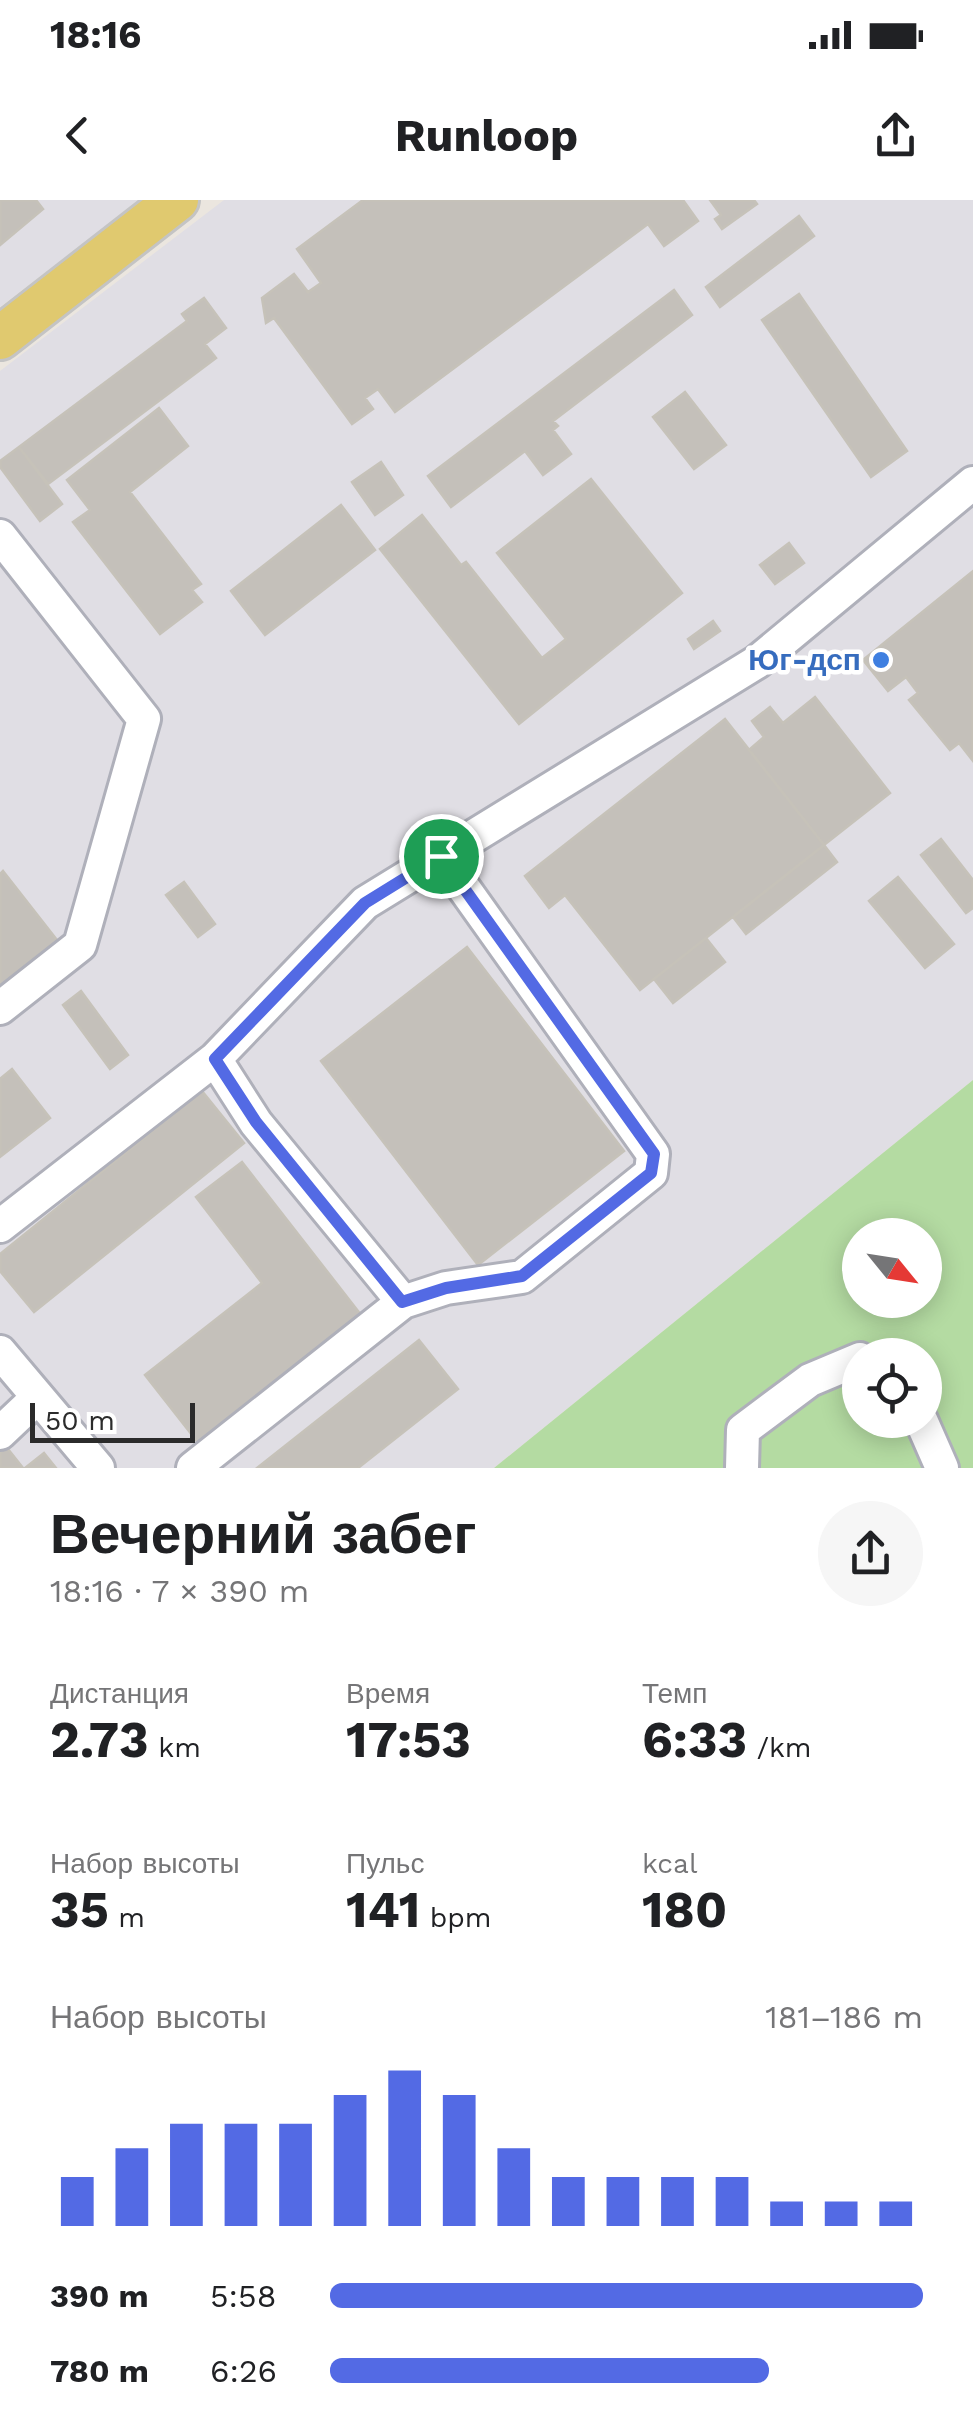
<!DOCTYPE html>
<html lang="ru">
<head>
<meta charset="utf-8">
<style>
  body { margin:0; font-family:"Work Sans",sans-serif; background:#f6f6f6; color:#202124; height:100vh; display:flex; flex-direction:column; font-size:38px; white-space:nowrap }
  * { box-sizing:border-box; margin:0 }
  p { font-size:32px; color:#757577 }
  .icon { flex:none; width:55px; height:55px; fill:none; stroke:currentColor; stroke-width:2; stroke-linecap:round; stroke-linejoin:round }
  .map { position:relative; height:1268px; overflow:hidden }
  .sheet { display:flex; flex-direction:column; background:#fff; flex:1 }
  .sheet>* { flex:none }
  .needle { width:65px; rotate:120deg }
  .buttons { position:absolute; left:842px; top:1018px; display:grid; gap:20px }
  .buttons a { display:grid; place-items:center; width:100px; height:100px; border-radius:50%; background:#fff; box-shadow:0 5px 25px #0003; font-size:50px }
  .scale { position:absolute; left:30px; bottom:25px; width:165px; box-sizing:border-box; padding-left:10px; border:5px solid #2b2b2b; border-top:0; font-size:28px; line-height:35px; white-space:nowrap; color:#2b2b2b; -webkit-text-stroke:8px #fff; paint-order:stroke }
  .pin { position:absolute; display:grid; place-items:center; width:85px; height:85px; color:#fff; margin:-42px; border:5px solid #fff; border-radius:50%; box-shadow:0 2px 10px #0007 }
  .round { display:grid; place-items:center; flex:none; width:105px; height:105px; border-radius:52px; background:#f6f6f6 }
  .summary { display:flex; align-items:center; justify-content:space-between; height:170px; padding:0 50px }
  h1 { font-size:55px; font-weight:700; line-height:75px }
  .figures { display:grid; grid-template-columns:repeat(3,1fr); gap:15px; height:170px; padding:10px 50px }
  .figures div { display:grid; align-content:center }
  .figures b { font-size:50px; font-weight:700 }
  .figures small { font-size:28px; font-weight:400 }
  .figures p { font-size:28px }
  .chart { height:280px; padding:20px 50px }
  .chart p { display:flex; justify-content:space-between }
  .chart svg { width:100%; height:180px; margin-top:10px; stroke:#536ae4; stroke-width:6 }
  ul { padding:0 50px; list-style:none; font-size:32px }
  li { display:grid; grid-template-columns:160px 120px 1fr; align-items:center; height:75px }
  li i { height:25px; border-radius:12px; background:#536ae4 }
  .status { display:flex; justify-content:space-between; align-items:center; height:70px; padding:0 50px; background:#fff; direction:ltr }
  .status svg { height:28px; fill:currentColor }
  header { display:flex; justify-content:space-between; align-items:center; height:130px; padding:0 50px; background:#fff; font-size:45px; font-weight:700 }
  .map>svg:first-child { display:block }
</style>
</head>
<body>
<div class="status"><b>18:16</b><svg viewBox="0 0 49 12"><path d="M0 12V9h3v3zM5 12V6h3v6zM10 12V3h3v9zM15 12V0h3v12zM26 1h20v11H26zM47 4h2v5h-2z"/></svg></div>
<header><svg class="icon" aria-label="back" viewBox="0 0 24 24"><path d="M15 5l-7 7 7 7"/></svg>Runloop<svg class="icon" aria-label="share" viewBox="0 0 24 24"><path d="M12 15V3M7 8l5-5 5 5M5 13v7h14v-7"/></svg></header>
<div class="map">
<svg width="973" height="1268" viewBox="0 0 973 1268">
  <rect width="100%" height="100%" fill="#ebe6df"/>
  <!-- industrial -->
  <path fill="#e0dee4" d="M0,0H140L0,107Z
    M224,0H973V880L494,1268H0V171Z"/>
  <!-- green -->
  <path fill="#b4dba2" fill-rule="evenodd" d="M973,880V1268H494ZM860,1035H925V1100H860ZM860,1155H925V1220H860Z"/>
  <!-- building -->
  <path fill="#c4c0ba" stroke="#c6c2b9" stroke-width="2.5" d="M0,0H36L43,9L0,45Z
    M363,0H683L698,21L664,46L648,24L395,212L378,189L365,198L373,209L352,224L274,118L266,123L262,98L294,74L308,92L321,83L297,49Z
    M710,0H754L757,4L722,29L715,19L721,15Z
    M799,16L814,36L720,107L706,87Z
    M674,90L692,115L553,221L558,226L553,230L571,254L543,275L525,251L451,307L428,276Z
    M799,94L907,251L871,277L762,120Z
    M204,98L226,128L205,144L216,158L48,284L19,247L187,121L182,114Z
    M685,192L726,245L694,269L653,217Z
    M159,208L188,246L130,292L201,384L192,390L202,402L160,434L73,322L90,310L67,280Z
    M19,247L62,304L40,321L0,267V261Z
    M381,262L403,295L375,315L352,282Z
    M591,279L682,393L519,524L380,349L422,315L461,365L466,362L542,458L566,439L497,353Z
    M341,305L375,350L265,435L231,391Z
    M789,343L804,363L775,384L760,365Z
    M973,371V561L959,543L950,550L909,500L918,493L906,477L888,491L863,460Z
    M713,421L720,431L694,449L688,439Z
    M815,497L890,593L824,645L749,550L764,537L752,521L770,507L783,523Z
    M725,519L824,645L640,790L565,695L549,708L525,676Z
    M941,639L973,680V708L966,713L921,655Z
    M824,645L837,662L746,734L733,717Z
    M3,671L57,740L0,785V674Z
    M898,677L954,744L925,768L869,701Z
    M184,682L215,724L198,737L166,695Z
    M706,738L725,762L673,803L654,779Z
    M467,747L624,951L478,1065L321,861Z
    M81,791L128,855L110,869L63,805Z
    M12,869L50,918L0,957V879Z
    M202,891L244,943L34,1112L0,1071V1054Z
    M242,962L365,1120L203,1249L145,1175L262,1083L196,997Z
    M419,1140L458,1189L358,1268H257Z
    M4,1244L23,1268H0V1248Z
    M44,1253L56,1268H25Z"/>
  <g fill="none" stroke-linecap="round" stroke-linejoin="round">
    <defs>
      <path id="minor" d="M0,336L144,519L80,745L0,808
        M215,859L256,923L403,1102
        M0,1026L215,859L365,703L757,462L973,283
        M0,1152L98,1268
        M921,1220L942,1268
        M0,1233L38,1197
        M193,1268L403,1102L446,1088L522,1077L651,973L653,954L441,656
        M742,1268L743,1230L810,1180L860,1159"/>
      <path id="major" d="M0,138L177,0"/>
    </defs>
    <!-- minor casing -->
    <use href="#minor" stroke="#afb0ba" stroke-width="38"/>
    <!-- major casing -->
    <use href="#major" stroke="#c4c4c4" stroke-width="48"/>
    <!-- minor -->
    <use href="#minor" stroke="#fff" stroke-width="32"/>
    <!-- major -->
    <use href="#major" stroke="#e0c96f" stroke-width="42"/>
  </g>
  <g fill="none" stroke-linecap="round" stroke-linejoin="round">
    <defs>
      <path id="route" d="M441,656L654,954L651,973L522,1076L446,1088L402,1102L256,922L215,859L365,703Z"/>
    </defs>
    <!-- route casing -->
    <use href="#route" stroke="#fff" stroke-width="20"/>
    <!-- route -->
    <use href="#route" stroke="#536ae4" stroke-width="12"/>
  </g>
  <!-- markers -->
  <circle fill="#3f7fe0" stroke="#fff" stroke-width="4" cx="881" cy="460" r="10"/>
  <g text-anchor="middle" stroke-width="9" stroke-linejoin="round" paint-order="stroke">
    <!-- shop labels -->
    <g font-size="30" font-weight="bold" fill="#366cbe" stroke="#fff" text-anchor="end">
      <text x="861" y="470">Юг-дсп</text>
    </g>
  </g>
</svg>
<div class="buttons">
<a><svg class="needle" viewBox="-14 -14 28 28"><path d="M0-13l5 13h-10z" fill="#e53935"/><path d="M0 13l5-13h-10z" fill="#757577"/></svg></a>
<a><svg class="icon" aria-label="locate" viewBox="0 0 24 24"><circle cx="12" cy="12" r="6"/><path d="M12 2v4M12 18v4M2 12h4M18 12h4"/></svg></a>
</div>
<div class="scale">50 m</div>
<div class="pin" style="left:441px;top:656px;background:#1e9e55"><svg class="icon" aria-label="arrive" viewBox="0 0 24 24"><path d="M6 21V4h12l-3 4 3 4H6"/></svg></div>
</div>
<section class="sheet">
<div class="summary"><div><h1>Вечерний забег</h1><p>18:16 · 7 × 390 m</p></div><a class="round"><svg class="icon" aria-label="share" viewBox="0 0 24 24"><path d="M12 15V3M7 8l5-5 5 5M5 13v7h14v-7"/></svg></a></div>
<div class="figures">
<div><p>Дистанция</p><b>2.73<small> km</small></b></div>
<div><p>Время</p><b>17:53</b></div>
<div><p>Темп</p><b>6:33<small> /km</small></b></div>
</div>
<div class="figures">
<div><p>Набор высоты</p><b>35<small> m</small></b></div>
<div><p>Пульс</p><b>141<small> bpm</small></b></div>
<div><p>kcal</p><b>180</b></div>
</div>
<div class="chart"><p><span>Набор высоты</span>181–186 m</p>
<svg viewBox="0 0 160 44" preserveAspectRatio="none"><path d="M5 44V32M15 44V25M25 44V19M35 44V19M45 44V19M55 44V12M65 44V6M75 44V12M85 44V25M95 44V32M105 44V32M115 44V32M125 44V32M135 44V38M145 44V38M155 44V38"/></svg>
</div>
<ul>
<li><b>390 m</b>5:58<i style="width:100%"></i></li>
<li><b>780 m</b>6:26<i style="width:74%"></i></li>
</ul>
</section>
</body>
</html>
